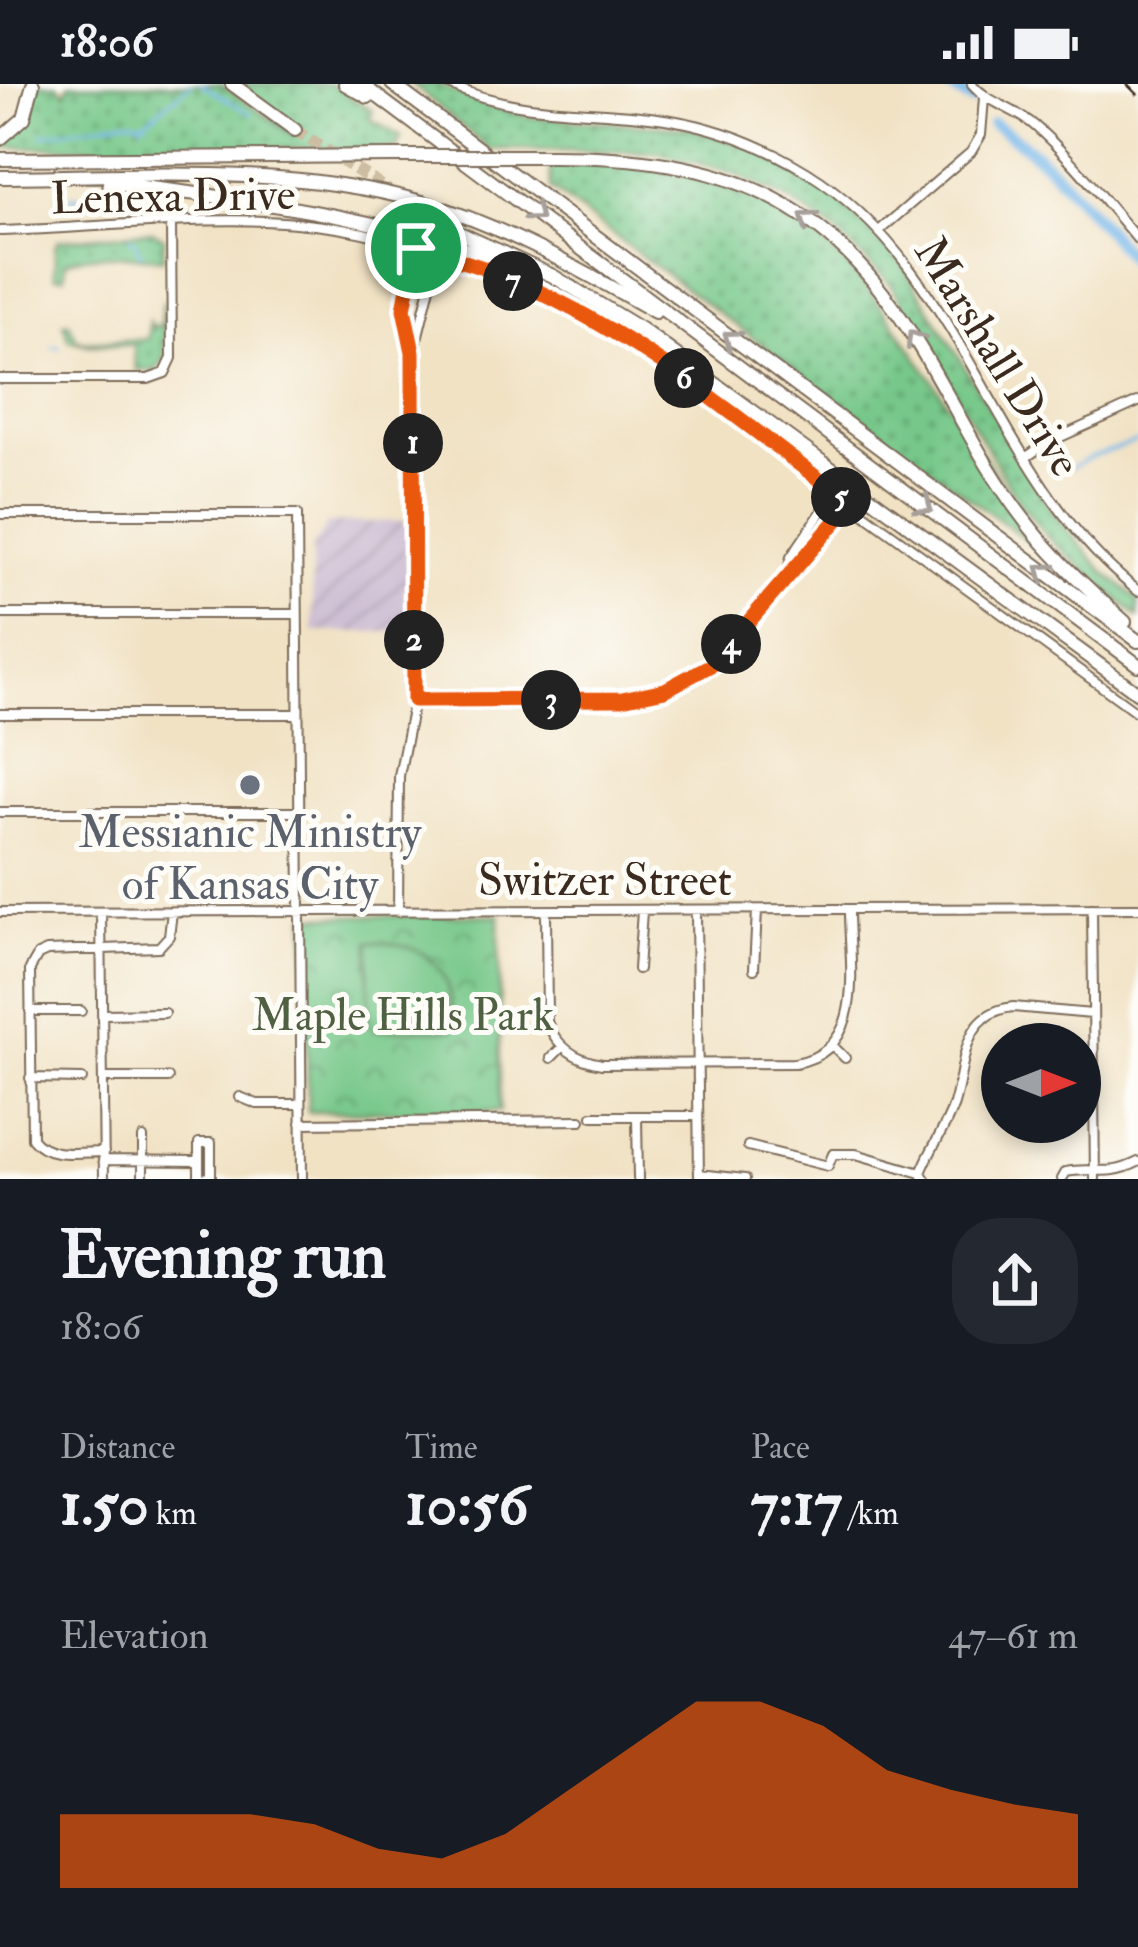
<!DOCTYPE html>
<html lang="en">
<head>
<meta charset="utf-8">
<style>
  body { margin:0; font-family:"IM FELL Double Pica",serif; background:#242831; color:#f1f3f6; height:100vh; display:flex; flex-direction:column; font-size:45px; white-space:nowrap }
  * { box-sizing:border-box; margin:0 }
  p { font-size:39px; color:#9ea1a6 }
  .icon { flex:none; width:66px; height:66px; fill:none; stroke:currentColor; stroke-width:2; stroke-linecap:round; stroke-linejoin:round }
  .map { position:relative; height:1095px; overflow:hidden }
  .side { display:flex; flex-direction:column; background:#171b24; flex:1 }
  .side>* { flex:none }
  .needle { width:78px; rotate:90deg }
  .controls { position:absolute; left:981px; top:939px; display:grid; gap:24px }
  .controls a { display:grid; place-items:center; width:120px; height:120px; border-radius:50%; background:#171b24; box-shadow:0 6px 18px #0003; font-size:60px }
  .pin { position:absolute; display:grid; place-items:center; width:102px; height:102px; color:#fff; margin:-51px; border:6px solid #fff; border-radius:50%; box-shadow:0 3px 12px #0007 }
  .km { position:absolute; width:60px; height:60px; margin:-30px; border-radius:50%; background:#222; color:#fff; font-size:33px; line-height:60px; text-align:center }
  .round { display:grid; place-items:center; flex:none; width:126px; height:126px; border-radius:48px; background:#242831 }
  .summary { display:flex; align-items:center; justify-content:space-between; height:204px; padding:0 60px }
  h1 { font-size:66px; font-weight:700; line-height:90px }
  .stats { display:grid; grid-template-columns:repeat(3,1fr); gap:18px; height:204px; padding:12px 60px }
  .stats div { display:grid; align-content:center }
  .stats b { font-size:60px; font-weight:700 }
  .stats small { font-size:33px; font-weight:400 }
  .stats p { font-size:33px }
  .chart { height:336px; padding:24px 60px }
  .chart p { display:flex; justify-content:space-between }
  .chart svg { width:100%; height:216px; margin-top:12px; fill:#ea580c; opacity:.7 }
  .status { display:flex; justify-content:space-between; align-items:center; height:84px; padding:0 60px; background:#171b24; direction:ltr }
  .status svg { height:33px; fill:currentColor }
  .map>svg:first-child { display:block }
</style>
</head>
<body>
<div class="status"><b>18:06</b><svg viewBox="0 0 49 12"><path d="M0 12V9h3v3zM5 12V6h3v6zM10 12V3h3v9zM15 12V0h3v12zM26 1h20v11H26zM47 4h2v5h-2z"/></svg></div>
<div class="map">
<svg width="1138" height="1095" viewBox="0 0 1138 1095">
  <defs>
    <pattern id="industrial-furrows" width="10" height="10" patternUnits="userSpaceOnUse" patternTransform="scale(3)"><rect width="10" height="10" fill="#cdbed3"/><path d="M-1 1l2-2M0 10L10 0M9 11l2-2" fill="none" stroke="#b1a3b5"/></pattern>
    <pattern id="grass-dots" width="8" height="8" patternUnits="userSpaceOnUse" patternTransform="scale(3)"><rect width="8" height="8" fill="#76c789"/><path d="M2 2h.1M6 6h.1" fill="none" stroke="#62a26f" stroke-width="1.8" stroke-linecap="round"/></pattern>
    <pattern id="park-crowns" width="20" height="18" patternUnits="userSpaceOnUse" patternTransform="scale(3)"><rect width="20" height="18" fill="#76c789"/><path d="M2 6a3 3 0 1 1 6 0M12 15a3 3 0 1 1 6 0" fill="none" stroke="#62a26f"/></pattern>
  </defs>
  <rect width="100%" height="100%" fill="#fdfcf7"/>
  <filter id="ink" filterUnits="userSpaceOnUse"><feTurbulence type="fractalNoise" baseFrequency=".00833" numOctaves="2"/><feDisplacementMap in="SourceGraphic" scale="24" xChannelSelector="R" yChannelSelector="G"/><feConvolveMatrix kernelMatrix="1 2 1 2 8 2 1 2 1" color-interpolation-filters="sRGB"/></filter>
  <filter id="wash" filterUnits="userSpaceOnUse"><feTurbulence type="fractalNoise" baseFrequency=".004" numOctaves="4" result="noise"/><feDisplacementMap in="SourceGraphic" scale="48" xChannelSelector="R" yChannelSelector="G"/><feGaussianBlur stdDeviation="2.7" result="paint"/><feColorMatrix in="noise" values="0 0 0 0 0 0 0 0 0 0 0 0 0 0 0 0 0 1.4 0 .05"/><feComposite in="paint" operator="in"/></filter>
  <g filter="url(#wash)">
    <rect width="100%" height="100%" fill="#f1e2c4"/>
    <!-- industrial -->
    <path fill="url(#industrial-furrows)" d="M407,437L406,548H313L312,463L328,439Z"/>
    <!-- grass -->
    <path fill="url(#grass-dots)" stroke="#587854" stroke-width="3" d="M37,0H57L66,9L69,0H221L292,51L239,0H330L373,27L370,35L401,53L396,65L0,63V59L27,39Z
      M412,0H437L483,21L530,33L689,44L758,66L834,112L901,178L1056,433L1105,489L1138,515V533L1047,453L1017,415L891,201L835,147L789,116L731,88L656,68L489,65Z
      M619,79C805,106 853,173 950,323C982,371 1016,419 1044,469L551,105L550,81Z
      M152,147L164,154L163,175C137,172 84,167 65,179V192H55V162L59,156Z
      M163,216L165,275L155,287L136,286L134,261H89L69,256L63,239H69L77,256L85,258L148,255L149,238L152,243H160Z"/>
    <!-- park -->
    <path fill="url(#park-crowns)" stroke="#587854" stroke-width="3" d="M499,831L500,1027L308,1028L306,832Z"/>
    <!-- pitch -->
    <path fill="#76c789" stroke="#587854" stroke-width="3" d="M369,858C430,856 455,888 452,946H375L369,939Z"/>
    <g fill="none" stroke-linecap="round" stroke-linejoin="round">
      <!-- stream -->
      <path stroke="#74b7ea" stroke-width="3" d="M201,0L251,30
        M142,40L191,0
        M41,51L125,36L145,38
        M71,114L243,125
        M62,124L75,111
        M129,154L135,157L141,170
        M53,263H60
        M1071,384L1093,372L1138,357"/>
      <!-- river -->
      <path stroke="#74b7ea" stroke-width="12" d="M945,0L972,16
        M993,40C1051,73 1093,133 1138,182"/>
    </g>
  </g>
  <g filter="url(#ink)">
    <g fill="none" stroke-linecap="round" stroke-linejoin="round">
      <!-- highway-tunnel -->
      <path stroke="#cdbda3" stroke-width="12" stroke-dasharray="12 6" stroke-linecap="butt" d="M295,46L438,139"/>
      <defs>
        <path id="minor" d="M447,0C523,34 593,23 671,36C719,44 766,63 807,88C967,187 992,394 1138,507
          M972,0C989,20 1015,24 1035,42C1073,75 1105,118 1138,156
          M0,147C120,144 244,123 363,149C568,195 688,300 851,420C946,490 1043,559 1138,629
          M879,147L971,68L981,51L984,14
          M414,267L438,171
          M0,295H148L165,289L172,274L171,138
          M1025,374L1047,359L1138,318
          M0,430H297L302,1095
          M787,491L791,473L835,408
          M0,530H297
          M414,616L622,615C709,603 729,557 783,497C805,472 829,447 851,420
          M0,630H296
          M0,728H297
          M1092,824L1095,1095
          M0,828L1138,824
          M101,828L104,1095
          M398,828L399,692L414,616V590L413,268L404,225L416,164
          M546,828L547,938C557,963 575,976 602,980L795,979C868,967 849,881 849,827
          M696,828L699,1095
          M638,885L642,827
          M754,885L757,827
          M30,927H81
          M104,930L164,929
          M832,961L845,974
          M551,974L563,962
          M30,994L82,995
          M104,994H168
          M240,1013L257,1020H301
          M593,1032H698
          M637,1033L638,1095
          M301,1039L581,1036
          M143,1054V1095
          M199,1059H211V1093L199,1094Z
          M748,1062L828,1082L833,1070H856L921,1089L925,1095
          M104,1068C79,1068 48,1075 32,1054L30,885L38,871L47,867L159,863L169,852L172,828
          M103,1076L197,1077
          M921,1089C930,1065 946,1044 954,1020C966,981 960,929 1013,923L1092,930
          M699,1090L745,1095
          M1062,1095L1066,1088C1094,1082 1107,1094 1138,1078"/>
        <path id="highway" d="M232,0L295,46
          M345,0L368,13
          M361,0L1138,581
          M392,0L1138,557
          M0,55L24,34L33,0
          M553,72C724,72 828,112 919,262C954,319 982,381 1023,434C1052,473 1089,505 1125,538
          M0,75L392,72
          M0,93C140,92 286,80 422,118C505,142 580,186 655,228
          M109,99C244,115 383,132 511,181
          M438,139L553,192L642,246L1138,609"/>
      </defs>
      <!-- minor casing -->
      <use href="#minor" stroke="#7b6a58" stroke-width="12"/>
      <!-- highway casing -->
      <use href="#highway" stroke="#7b6a58" stroke-width="16"/>
      <!-- minor -->
      <use href="#minor" stroke="#fff" stroke-width="8"/>
      <!-- highway -->
      <use href="#highway" stroke="#fff" stroke-width="12"/>
      <!-- rail -->
      <path stroke="#3b2a1e" stroke-width="3" stroke-dasharray="18 9" stroke-linecap="butt" d="M1127,0L1138,11"/>
      <defs>
        <path id="highway-bridge" d="M392,72H553"/>
      </defs>
      <!-- highway-bridge casing -->
      <use href="#highway-bridge" stroke="#7b6a58" stroke-width="16" stroke-linecap="butt"/>
      <!-- highway-bridge -->
      <use href="#highway-bridge" stroke="#fff" stroke-width="12"/>
    </g>
    <!-- one-way arrows -->
    <defs><path id="oneway-chevron" d="M-2-3.5L2.5 0L-2 3.5" fill="none" stroke-width="1.6" stroke-linecap="round" stroke-linejoin="round" transform="scale(3)"/></defs>
    <g stroke="#a79f9a">
      <use href="#oneway-chevron" transform="translate(535 130) rotate(37)"/>
      <use href="#oneway-chevron" transform="translate(807 135) rotate(-145)"/>
      <use href="#oneway-chevron" transform="translate(731 254) rotate(-143)"/>
      <use href="#oneway-chevron" transform="translate(914 254) rotate(-122)"/>
      <use href="#oneway-chevron" transform="translate(925 422) rotate(37)"/>
      <use href="#oneway-chevron" transform="translate(1044 487) rotate(-143)"/>
    </g>
  </g>
  <g fill="none" stroke-linecap="round" stroke-linejoin="round" filter="url(#ink)">
    <defs>
      <path id="route" d="M416,164C443,172 470,178 496,189C628,241 739,335 851,420L711,581L665,606L622,615L414,616L413,268L404,225Z"/>
    </defs>
    <!-- route casing -->
    <use href="#route" stroke="#fff" stroke-width="24"/>
    <!-- route -->
    <use href="#route" stroke="#ea580c" stroke-width="15"/>
  </g>
  <!-- markers -->
  <circle fill="#6b7280" stroke="#fdfcf7" stroke-width="4.5" cx="250" cy="701" r="12"/>
  <g text-anchor="middle" stroke-width="10" stroke-linejoin="round" paint-order="stroke">
    <!-- street labels -->
    <g font-size="45" fill="#3b2a1e" stroke="#fdfcf7">
      <text transform="translate(173 111) rotate(-1)" y="16">Lenexa Drive</text>
      <text transform="translate(999 272) rotate(58)" y="16">Marshall Drive</text>
      <text x="605" y="811">Switzer Street</text>
    </g>
    <!-- worship labels -->
    <g font-size="45" fill="#5b616d" stroke="#fdfcf7">
      <text x="250" y="763">Messianic Ministry<tspan x="250" dy="52">of Kansas City</tspan></text>
    </g>
    <!-- park labels -->
    <g font-size="45" fill="#506143" stroke="#fdfcf7">
      <text x="403" y="946">Maple Hills Park</text>
    </g>
  </g>
</svg>
<div class="controls">
<a><svg class="needle" viewBox="-14 -14 28 28"><path d="M0-13l5 13h-10z" fill="#e53935"/><path d="M0 13l5-13h-10z" fill="#9ea1a6"/></svg></a>
</div>
<div class="pin" style="left:416px;top:164px;background:#1e9e55"><svg class="icon" aria-label="arrive" viewBox="0 0 24 24"><path d="M6 21V4h12l-3 4 3 4H6"/></svg></div>
<b class="km" style="left:413px;top:359px">1</b>
<b class="km" style="left:414px;top:556px">2</b>
<b class="km" style="left:551px;top:616px">3</b>
<b class="km" style="left:731px;top:560px">4</b>
<b class="km" style="left:841px;top:413px">5</b>
<b class="km" style="left:684px;top:294px">6</b>
<b class="km" style="left:513px;top:197px">7</b>
</div>
<section class="side">
<div class="summary"><div><h1>Evening run</h1><p>18:06</p></div><a class="round"><svg class="icon" aria-label="share" viewBox="0 0 24 24"><path d="M12 15V3M7 8l5-5 5 5M5 13v7h14v-7"/></svg></a></div>
<div class="stats">
<div><p>Distance</p><b>1.50<small> km</small></b></div>
<div><p>Time</p><b>10:56</b></div>
<div><p>Pace</p><b>7:17<small> /km</small></b></div>
</div>
<div class="chart"><p><span>Elevation</span>47–61 m</p>
<svg viewBox="0 0 160 44" preserveAspectRatio="none"><path d="M0 44V29L10 29L20 29L30 29L40 31L50 36L60 38L70 33L80 24L90 15L100 6L110 6L120 11L130 20L140 24L150 27L160 29V44z"/></svg>
</div>
</section>
</body>
</html>
